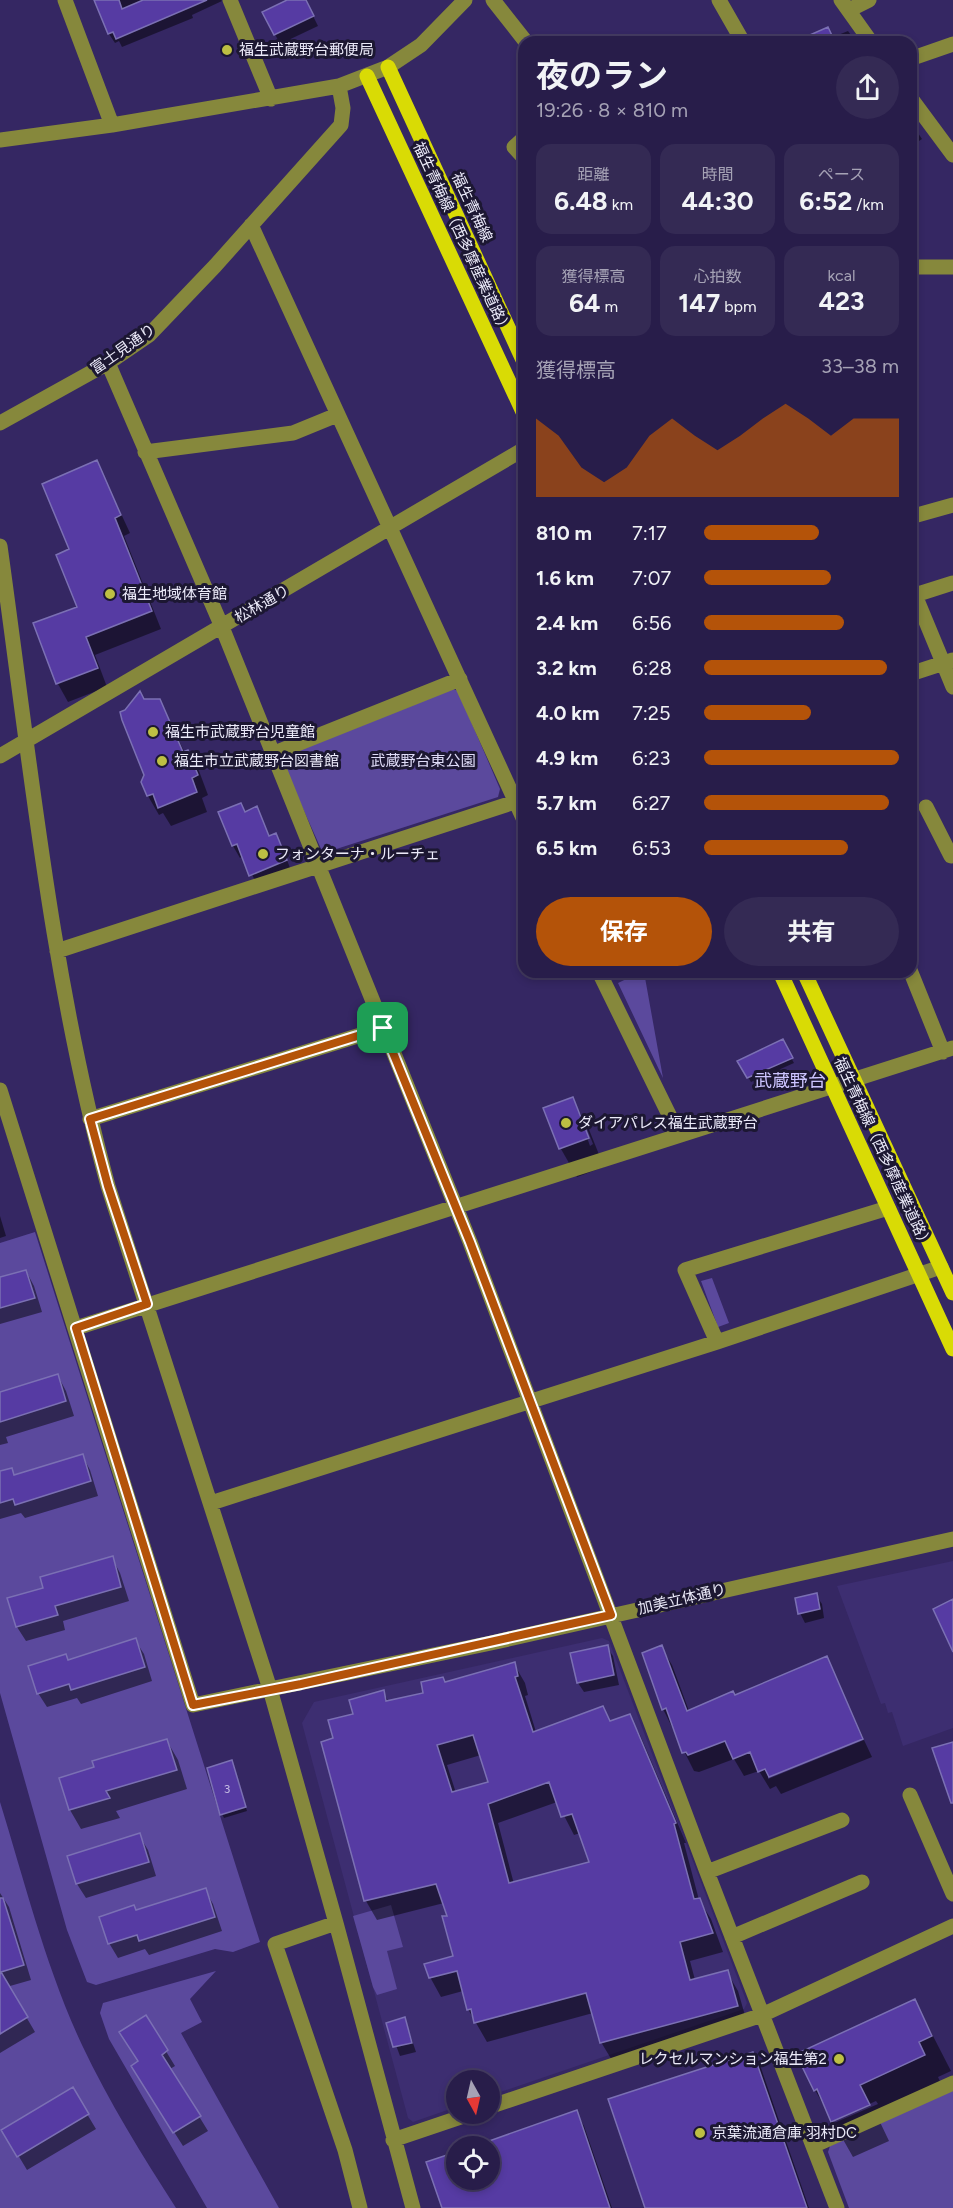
<!DOCTYPE html>
<html lang="ja">
<head>
<meta charset="utf-8">
<style>
  body { margin:0; font-family:Figtree,"Noto Sans JP",sans-serif; background:#342a54; color:#f1f3f6; height:100vh; display:flex; flex-direction:column; font-size:22px; white-space:nowrap }
  * { box-sizing:border-box; margin:0 }
  p { font-size:20px; color:#a5a2b5 }
  .icon { flex:none; width:33px; height:33px; fill:none; stroke:currentColor; stroke-width:2; stroke-linecap:round; stroke-linejoin:round }
  .map { position:relative; flex:1; overflow:hidden }
  .panel { position:absolute; left:518px; top:36px; width:399px; height:942px; display:flex; flex-direction:column; background:#281d4a; border-radius:18px; box-shadow:0 3px 9px #0003,0 0 0 2px #443b62 }
  .panel>* { flex:none }
  .needle { width:39px; rotate:172deg }
  .buttons { position:absolute; left:446px; top:2070px; display:grid; gap:12px }
  .buttons a { display:grid; place-items:center; width:54px; height:54px; border-radius:50%; background:#281d4a; box-shadow:0 3px 9px #0003,0 0 0 2px #443b62; font-size:30px }
  .pin { position:absolute; display:grid; place-items:center; width:51px; height:51px; color:#fff; margin:-26px; border-radius:12px; box-shadow:0 3px 9px #0006 }
  .round { display:grid; place-items:center; flex:none; width:63px; height:63px; border-radius:32px; background:#342a54 }
  .summary { display:flex; align-items:center; justify-content:space-between; height:102px; padding:0 18px }
  h1 { font-size:33px; font-weight:700; line-height:45px }
  .figures { display:grid; grid-template-columns:repeat(3,1fr); gap:9px; height:102px; padding:6px 18px }
  .figures div { display:grid; align-content:center; border-radius:15px; background:#342a54; text-align:center }
  .figures b { font-size:26px; font-weight:700 }
  .figures small { font-size:16px; font-weight:400 }
  .figures p { font-size:16px }
  .chart { height:168px; padding:12px 18px }
  .chart p { display:flex; justify-content:space-between }
  .chart svg { width:100%; height:108px; margin-top:6px; fill:#b45309; opacity:.7 }
  .cta { display:flex; gap:12px; margin-top:auto; padding:12px 18px }
  .cta a { flex:1; height:69px; border-radius:36px; background:#b45309; color:#fff; font-size:24px; font-weight:700; line-height:69px; text-align:center }
  .cta a+a { background:#342a54; color:#f1f3f6 }
  ul { padding:0 18px; list-style:none; font-size:20px }
  li { display:grid; grid-template-columns:96px 72px 1fr; align-items:center; height:45px }
  li i { height:15px; border-radius:8px; background:#b45309 }
  .map>svg:first-child { display:block }
</style>
</head>
<body>
<div class="map">
<svg width="953" height="2208" viewBox="0 0 953 2208">
  <rect width="100%" height="100%" fill="#352763"/>
  <!-- built -->
  <path fill="#3d2e71" d="M953,1561V1728L903,1746L892,1712L888,1713L885,1703L881,1704L837,1586Z
    M602,1638L609,1641L747,2003L744,2009L489,2096V2080H456V2107L413,2122L408,2118L302,1723L314,1702Z"/>
  <!-- green -->
  <path fill="#5b499d" d="M451,688L458,691L500,789L498,797L327,852L322,851L282,762L285,755Z
    M641,972H644L663,1078L618,983Z
    M35,1232L260,1942L233,1952L215,1949L96,1985L87,1982L67,1930L0,1693V1243Z
    M712,1278L729,1323L718,1327L701,1281Z
    M0,1802C25,1883 46,1968 82,2045C109,2102 142,2155 176,2208H0Z
    M391,1905L403,1947L387,1951L397,1989L377,1995L373,1987L353,1916Z
    M216,1971L190,1999L202,2022L181,2033L279,2208H207L109,2039L100,2013L103,2003Z
    M953,2089V2208H849L828,2152L830,2146Z"/>
  <!-- shadow -->
  <path fill="#0007" fill-rule="evenodd" d="M96,0H221L222,1L192,15L193,18L122,47L119,41L115,43L109,34Z
    M290,0H305L318,26L280,44L264,13Z
    M848,31L856,42H786L801,36L805,39L833,37Z
    M678,36L682,42H667Z
    M658,37L661,42H649Z
    M910,121L922,139L910,147Z
    M97,462L130,533L124,536L161,629L95,655L107,687L68,702L58,684L35,624L79,607L71,550Z
    M144,700H159L185,753L187,752L199,771L208,795L202,798L207,812L171,826L163,813L159,815L148,796Z
    M256,808L270,837L275,835L282,847L292,873L258,887L243,856L240,858L233,846L220,813H245Z
    M782,1041L794,1063L751,1082L739,1061Z
    M572,1099L588,1127L604,1167L577,1177L561,1149L545,1109ZM583,1126H586L593,1144L590,1146Z
    M0,1216L6,1236L0,1238Z
    M26,1271L34,1286L42,1312L0,1324V1279Z
    M58,1376L66,1391L74,1416L6,1437L8,1443L0,1445V1394Z
    M82,1455L90,1470L98,1496L25,1518L21,1513L0,1519V1473L11,1470L15,1476Z
    M112,1558L120,1573L129,1601L63,1621L65,1630L26,1641L17,1627L9,1599L44,1589Z
    M816,1595L822,1604L824,1618L805,1623L800,1613Z
    M135,1640L144,1654L152,1681L81,1704L77,1698L47,1707L38,1693Z
    M607,1647L613,1656L619,1685L584,1692L578,1683Z
    M661,1647L672,1665L689,1711L735,1697L827,1658L863,1737L768,1776V1779L864,1740L872,1757L781,1794L776,1786L770,1789L759,1771L744,1776L734,1759L699,1772L694,1771L663,1709Z
    M514,1664L525,1683L528,1695L525,1696L536,1732L610,1722L629,1715L640,1735L686,1843H684L699,1900L711,1919L723,1952L690,1961L695,1980L727,1972L738,1991L748,2026L613,2062L601,2042L593,2013L487,2042L468,2009L463,1991L441,1997L430,1977L455,1957L449,1917L444,1903L377,1920L366,1901L323,1743L334,1739L355,1715L383,1692L389,1702L425,1694L445,1684ZM481,1755L490,1784L456,1793L447,1765ZM557,1802L574,1835L580,1833L591,1863L514,1884L498,1823Z
    M167,1741L178,1760L187,1789L116,1811L120,1818L81,1829L70,1810L61,1779Z
    M233,1766L247,1811L224,1818L222,1814Z
    M139,1835L148,1850L156,1876L86,1898L77,1884L69,1857Z
    M205,1890L213,1904L222,1931L149,1955L145,1949L118,1958L109,1943L136,1912Z
    M0,1893L9,1907L31,1980L3,1988L0,1983Z
    M11,1991L35,2032L0,2053V1998Z
    M915,2001L951,2071L938,2077L944,2090L879,2120L889,2141L853,2157L815,2090ZM876,2101L878,2104L834,2123V2120Z
    M145,2017L175,2066L170,2069L208,2131L183,2146L141,2080L139,2062Z
    M405,2019L416,2052L400,2056L388,2024Z
    M753,2053L761,2068L809,2208H647Z
    M72,2089L96,2129L27,2170L3,2130Z
    M576,2112L584,2126L612,2208H444L456,2154V2180H489V2146H477Z"/>
  <!-- building -->
  <path fill="#563ba3" stroke="#7b70b4" stroke-width="1.5" fill-rule="evenodd" d="M94,0H119L122,9L143,0H207L116,39L113,32L108,34Z
    M287,0H306L314,16L274,35L262,12Z
    M828,27L835,42H794Z
    M97,460L121,515L115,518L152,611L86,637L98,668L56,684L33,623L77,607L56,555L69,549L42,484Z
    M140,691L144,699H160L183,752L188,750L198,775L192,778L197,792L158,808L153,794L147,796L141,782L144,775L122,720L120,712L125,710Z
    M241,803L245,812L257,806L269,836L276,833L287,860L249,876L237,844L232,846L218,812Z
    M783,1039L793,1058L747,1078L737,1061Z
    M573,1097L589,1138L559,1149L543,1108Z
    M26,1270L35,1298L0,1308V1277Z
    M58,1374L66,1401L0,1422V1392Z
    M83,1454L91,1481L15,1505L13,1499L0,1503V1471L12,1468L14,1475Z
    M113,1556L121,1587L55,1606L58,1615L16,1627L7,1598L43,1588L40,1577Z
    M817,1593L820,1609L798,1614L795,1598Z
    M953,1599V1652L933,1609Z
    M136,1638L145,1667L71,1690L69,1684L37,1694L28,1666L66,1654L68,1660Z
    M608,1645L614,1675L577,1683L570,1653Z
    M662,1645L687,1711L733,1691L735,1695L827,1656L863,1739L769,1777L765,1769L758,1772L750,1752L733,1759L725,1741L688,1755L686,1752L682,1753L666,1708L662,1710L642,1653Z
    M515,1662L518,1676L515,1677L533,1732L603,1706L610,1721L630,1714L676,1823L674,1824L694,1899L700,1898L713,1933L680,1942L690,1980L728,1970L738,2006L600,2043L586,1993L474,2023L471,2009L467,2010L457,1971L429,1978L424,1964L453,1956L442,1916H447L436,1884L364,1901L321,1742L333,1738L328,1720L353,1714L349,1700L384,1690L386,1701L423,1693L421,1682L443,1677L445,1682ZM473,1735L488,1782L452,1792L437,1745ZM549,1782L561,1817L572,1814L589,1862L509,1883L488,1804Z
    M167,1739L177,1770L106,1791L110,1798L69,1810L59,1778L94,1767L92,1761Z
    M953,1742V1803H951L932,1748Z
    M232,1760L246,1807L220,1815L207,1768Z
    M140,1833L149,1862L76,1884L67,1856Z
    M206,1888L215,1917L139,1941L137,1935L108,1944L99,1917L134,1905L136,1910Z
    M0,1898H3L24,1965L1,1972L28,2017L0,2034Z
    M915,1999L932,2036L919,2042L925,2055L860,2085L870,2105L831,2122L817,2089L814,2091L796,2054Z
    M146,2015L168,2050L162,2055L201,2116L173,2133L131,2066L138,2061L119,2032Z
    M405,2017L412,2043L393,2047L386,2023Z
    M753,2052L807,2208H645L608,2099Z
    M73,2087L89,2114L17,2157L1,2130Z
    M577,2110L610,2208H442L426,2162L456,2152V2180H489V2141Z"/>
  <g fill="none" stroke-linecap="round" stroke-linejoin="round">
    <!-- minor -->
    <path stroke="#86883c" stroke-width="15" d="M65,0L112,125
      M230,0L271,99
      M493,0L526,42
      M719,0L743,42
      M841,0L871,42
      M849,10L869,0
      M910,59L953,44
      M910,97L953,155
      M524,138L514,147L524,158
      M0,140L112,125L339,86L388,67L421,45L465,0
      M251,225L524,820
      M910,267H953
      M108,363L222,627L470,1242L707,1872L837,2208
      M0,423L108,363L149,335L215,266L341,125L343,108L339,86
      M145,452L293,433L337,415
      M910,517L953,505
      M0,546C30,760 51,977 108,1186L270,1689L336,1923L413,2208
      M910,583L953,687
      M915,595L953,583
      M910,674L953,660
      M272,754L460,679
      M0,756L524,449
      M926,807L951,856L953,855
      M57,951L524,799
      M910,970L943,1052
      M599,972L679,1135
      M0,1090L193,1705L491,1643L953,1539
      M90,1119L383,1028
      M76,1328L953,1048
      M717,1342L685,1270L888,1208
      M211,1503L717,1342L941,1267
      M910,1795L953,1894
      M707,1872L842,1820
      M336,1923L275,1944L345,2150L360,2208
      M732,1937L862,1882
      M489,2107L762,2015L953,1926
      M393,2140L470,2114
      M813,2146L953,2083"/>
    <!-- major -->
    <path stroke="#d9db05" stroke-width="15" d="M388,67L524,362
      M367,76L524,414
      M780,972L953,1349
      M804,972L953,1293"/>
  </g>
  <g fill="none" stroke-linecap="round" stroke-linejoin="round">
    <defs>
      <path id="route" d="M383,1028L470,1242L611,1615L301,1684L193,1705L76,1328L147,1304L108,1186L90,1119Z"/>
    </defs>
    <!-- route casing -->
    <use href="#route" stroke="#fff" stroke-width="12"/>
    <!-- route -->
    <use href="#route" stroke="#b45309" stroke-width="8"/>
  </g>
  <!-- markers -->
  <g fill="#bdbf43" stroke="#1c1732" stroke-width="2">
    <circle cx="227" cy="50" r="6"/>
    <circle cx="110" cy="594" r="6"/>
    <circle cx="153" cy="732" r="6"/>
    <circle cx="162" cy="761" r="6"/>
    <circle cx="263" cy="854" r="6"/>
    <circle cx="566" cy="1123" r="6"/>
    <circle cx="839" cy="2059" r="6"/>
    <circle cx="700" cy="2133" r="6"/>
  </g>
  <g text-anchor="middle" stroke-width="6" stroke-linejoin="round" paint-order="stroke">
    <!-- number labels -->
    <g font-size="12" fill="#c6bee4">
      <text x="227" y="1793">3</text>
    </g>
    <!-- poi labels -->
    <g font-size="15" fill="#ebeaf9" stroke="#1c1732" text-anchor="start">
      <text x="239" y="55">福生武蔵野台郵便局</text>
      <text x="122" y="599">福生地域体育館</text>
      <text x="165" y="737">福生市武蔵野台児童館</text>
      <text x="174" y="766">福生市立武蔵野台図書館</text>
      <text x="275" y="859">フォンターナ・ルーチェ</text>
      <text x="578" y="1128">ダイアパレス福生武蔵野台</text>
      <text x="827" y="2064" text-anchor="end">レクセルマンション福生第2</text>
      <text x="712" y="2138">京葉流通倉庫 羽村DC</text>
    </g>
    <!-- street labels -->
    <g font-size="15" fill="#ebeaf9" stroke="#1c1732">
      <text transform="translate(472 207) rotate(65)" y="5">福生青梅線</text>
      <text transform="translate(462 238) rotate(65)" y="5">福生青梅線（西多摩産業道路）</text>
      <text transform="translate(123 349) rotate(-35)" y="5">富士見通り</text>
      <text transform="translate(262 604) rotate(-30)" y="5">松林通り</text>
      <text transform="translate(883 1153) rotate(65)" y="5">福生青梅線（西多摩産業道路）</text>
      <text transform="translate(682 1599) rotate(-13)" y="5">加美立体通り</text>
    </g>
    <!-- park labels -->
    <g font-size="15" fill="#e0ddf9" stroke="#1c1732">
      <text x="423" y="766">武蔵野台東公園</text>
    </g>
    <!-- quarter labels -->
    <g font-size="18" fill="#ccc4ff" stroke="#1c1732">
      <text x="790" y="1087">武蔵野台</text>
    </g>
  </g>
</svg>
<div class="buttons">
<a><svg class="needle" viewBox="-14 -14 28 28"><path d="M0-13l5 13h-10z" fill="#e53935"/><path d="M0 13l5-13h-10z" fill="#a5a2b5"/></svg></a>
<a><svg class="icon" aria-label="locate" viewBox="0 0 24 24"><circle cx="12" cy="12" r="6"/><path d="M12 2v4M12 18v4M2 12h4M18 12h4"/></svg></a>
</div>
<div class="pin" style="left:383px;top:1028px;background:#1e9e55"><svg class="icon" aria-label="arrive" viewBox="0 0 24 24"><path d="M6 21V4h12l-3 4 3 4H6"/></svg></div>
<section class="panel">
<div class="summary"><div><h1>夜のラン</h1><p>19:26 · 8 × 810 m</p></div><a class="round"><svg class="icon" aria-label="share" viewBox="0 0 24 24"><path d="M12 15V3M7 8l5-5 5 5M5 13v7h14v-7"/></svg></a></div>
<div class="figures">
<div><p>距離</p><b>6.48<small> km</small></b></div>
<div><p>時間</p><b>44:30</b></div>
<div><p>ペース</p><b>6:52<small> /km</small></b></div>
</div>
<div class="figures">
<div><p>獲得標高</p><b>64<small> m</small></b></div>
<div><p>心拍数</p><b>147<small> bpm</small></b></div>
<div><p>kcal</p><b>423</b></div>
</div>
<div class="chart"><p><span>獲得標高</span>33–38 m</p>
<svg viewBox="0 0 160 44" preserveAspectRatio="none"><path d="M0 44V12L10 19L20 32L30 38L40 32L50 19L60 12L70 19L80 25L90 19L100 12L110 6L120 12L130 19L140 12L150 12L160 12V44z"/></svg>
</div>
<ul>
<li><b>810 m</b>7:17<i style="width:59%"></i></li>
<li><b>1.6 km</b>7:07<i style="width:65%"></i></li>
<li><b>2.4 km</b>6:56<i style="width:72%"></i></li>
<li><b>3.2 km</b>6:28<i style="width:94%"></i></li>
<li><b>4.0 km</b>7:25<i style="width:55%"></i></li>
<li><b>4.9 km</b>6:23<i style="width:100%"></i></li>
<li><b>5.7 km</b>6:27<i style="width:95%"></i></li>
<li><b>6.5 km</b>6:53<i style="width:74%"></i></li>
</ul>
<div class="cta"><a>保存</a><a>共有</a></div>
</section>
</div>
</body>
</html>
